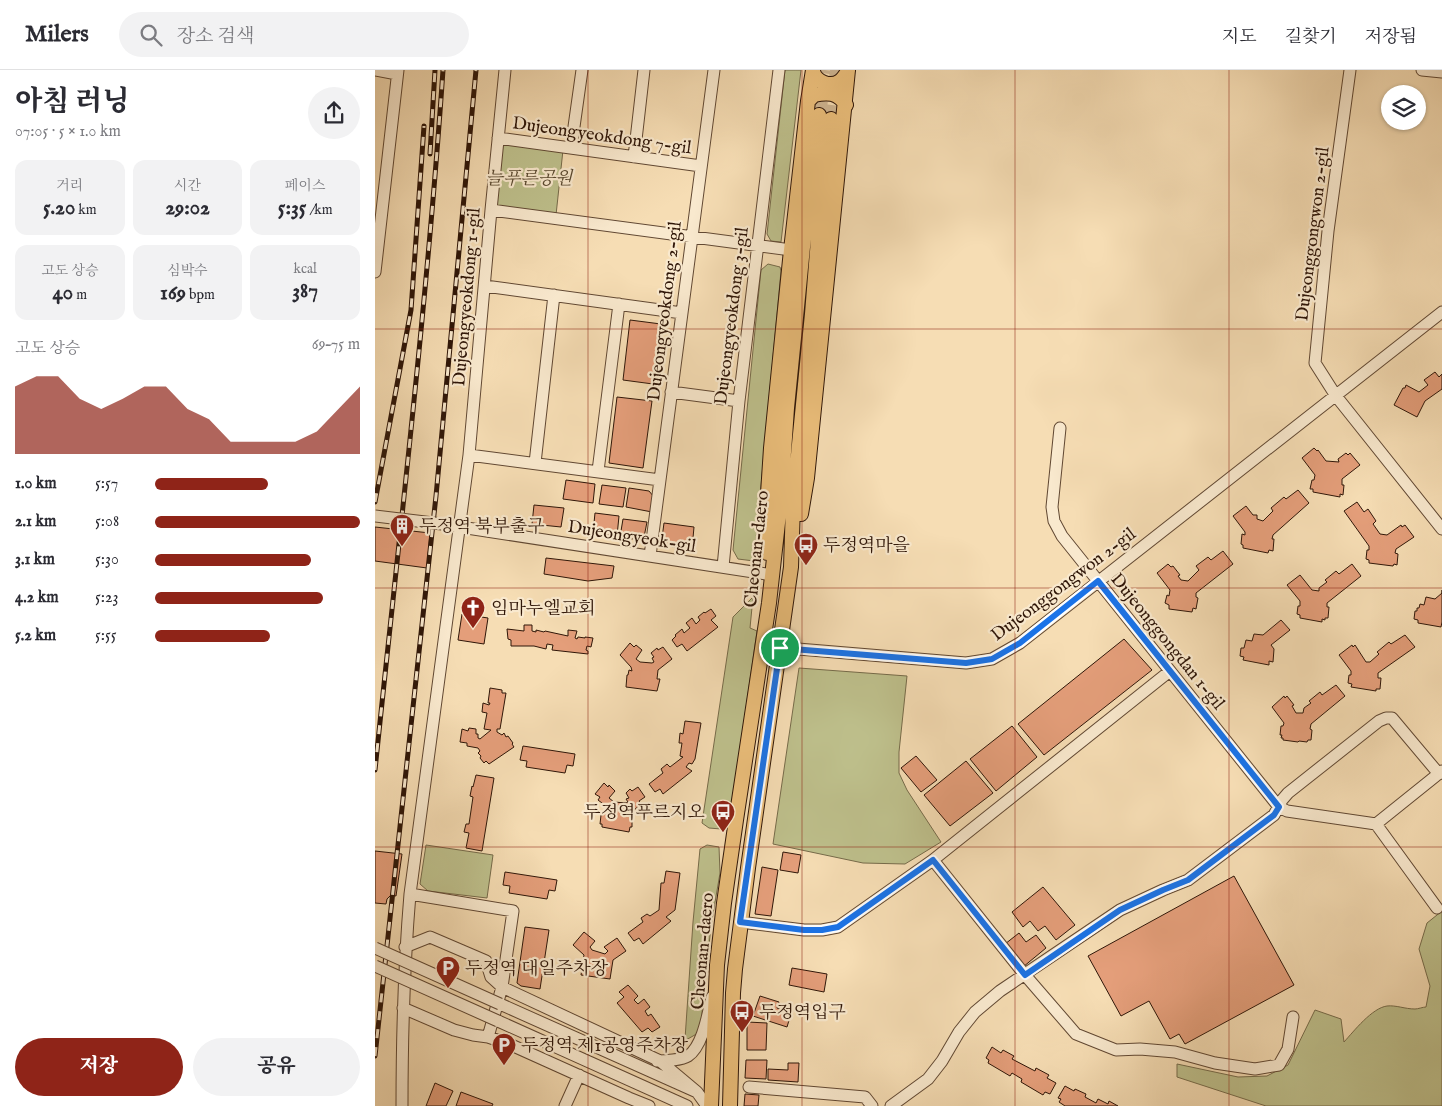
<!DOCTYPE html>
<html lang="ko">
<head>
<meta charset="utf-8">
<style>
  body { margin:0; font-family:"IM FELL English","Noto Serif KR",serif; background:#f2f2f3; color:#2b2b33; height:100vh; display:flex; flex-direction:column; font-size:19px; white-space:nowrap }
  * { box-sizing:border-box; margin:0 }
  p { font-size:16px; color:#7c7c81 }
  .icon { flex:none; width:28px; height:28px; fill:none; stroke:currentColor; stroke-width:2; stroke-linecap:round; stroke-linejoin:round }
  .map { position:relative; flex:1; overflow:hidden }
  .side { display:flex; flex-direction:column; background:#fff; width:375px }
  .side>* { flex:none }
  .fabs { position:absolute; left:1006px; top:15px; display:grid; gap:10px }
  .fabs a { display:grid; place-items:center; width:45px; height:45px; border-radius:50%; background:#fff; box-shadow:0 1px 4px #0004; font-size:25px }
  .pin { position:absolute; display:grid; place-items:center; width:42px; height:42px; color:#fff; margin:-21px; border:2px solid #fff; border-radius:50%; box-shadow:0 1px 5px #0007 }
  .round { display:grid; place-items:center; flex:none; width:52px; height:52px; border-radius:26px; background:#f2f2f3 }
  .headline { display:flex; align-items:center; justify-content:space-between; height:85px; padding:0 15px }
  h1 { font-size:28px; font-weight:800; line-height:38px }
  .figures { display:grid; grid-template-columns:repeat(3,1fr); gap:8px; height:85px; padding:5px 15px }
  .figures div { display:grid; align-content:center; border-radius:12px; background:#f2f2f3; text-align:center }
  .figures b { font-size:21px; font-weight:800 }
  .figures small { font-size:14px; font-weight:400 }
  .figures p { font-size:14px }
  .chart { height:140px; padding:10px 15px }
  .chart p { display:flex; justify-content:space-between }
  .chart svg { width:100%; height:90px; margin-top:5px; fill:#8f2418; opacity:.7 }
  .action { display:flex; gap:10px; margin-top:auto; padding:10px 15px }
  .action a { flex:1; height:58px; border-radius:30px; background:#8f2418; color:#fff; font-size:20px; font-weight:800; line-height:58px; text-align:center }
  .action a+a { background:#f2f2f3; color:#2b2b33 }
  ul { padding:0 15px; list-style:none; font-size:16px }
  li { display:grid; grid-template-columns:80px 60px 1fr; align-items:center; height:38px }
  li i { height:12px; border-radius:6px; background:#8f2418 }
  header { display:flex; align-items:center; gap:30px; box-sizing:border-box; height:70px; padding:0 25px; background:#fff; border-bottom:1px solid #e1e1e2 }
  header strong { font-size:24px }
  nav { display:flex; gap:28px; margin-inline-start:auto; font-size:18px }
  .search { width:350px; height:45px; background:#f2f2f3; display:flex; align-items:center; gap:12px; box-sizing:border-box; padding:0 18px; border-radius:28px; color:#7c7c81; font-size:19px }
  main { display:flex; flex:1; min-height:0 }
  .map>svg:first-child { display:block }
</style>
</head>
<body>
<header>
<strong>Milers</strong>
<div class="search"><svg class="icon" aria-label="search" viewBox="0 0 24 24"><circle cx="10" cy="10" r="6"/><path d="M15 15l6 6"/></svg>장소 검색</div>
<nav><a>지도</a><a>길찾기</a><a>저장됨</a></nav>
</header>
<main>
<section class="side">
<div class="headline"><div><h1>아침 러닝</h1><p>07:05 · 5 × 1.0 km</p></div><a class="round"><svg class="icon" aria-label="share" viewBox="0 0 24 24"><path d="M12 15V3M7 8l5-5 5 5M5 13v7h14v-7"/></svg></a></div>
<div class="figures">
<div><p>거리</p><b>5.20<small> km</small></b></div>
<div><p>시간</p><b>29:02</b></div>
<div><p>페이스</p><b>5:35<small> /km</small></b></div>
</div>
<div class="figures">
<div><p>고도 상승</p><b>40<small> m</small></b></div>
<div><p>심박수</p><b>169<small> bpm</small></b></div>
<div><p>kcal</p><b>387</b></div>
</div>
<div class="chart"><p><span>고도 상승</span>69–75 m</p>
<svg viewBox="0 0 160 44" preserveAspectRatio="none"><path d="M0 44V11L10 6L20 6L30 17L40 22L50 17L60 11L70 11L80 22L90 27L100 38L110 38L120 38L130 38L140 33L150 22L160 11V44z"/></svg>
</div>
<ul>
<li><b>1.0 km</b>5:57<i style="width:55%"></i></li>
<li><b>2.1 km</b>5:08<i style="width:100%"></i></li>
<li><b>3.1 km</b>5:30<i style="width:76%"></i></li>
<li><b>4.2 km</b>5:23<i style="width:82%"></i></li>
<li><b>5.2 km</b>5:55<i style="width:56%"></i></li>
</ul>
<div class="action"><a>저장</a><a>공유</a></div>
</section>
<div class="map">
<svg width="1067" height="1036" viewBox="0 0 1067 1036">
  <rect width="100%" height="100%" fill="#f6ddb4"/>
  <filter id="stains"><feTurbulence type="fractalNoise" baseFrequency=".004" numOctaves="4"/><feColorMatrix values="0 0 0 0 .2 0 0 0 0 .09 0 0 0 0 .02 0 0 0 .5 -.17"/></filter>
  <radialGradient id="worn" r=".72"><stop offset=".6" stop-color="#630" stop-opacity="0"/><stop offset="1" stop-color="#630" stop-opacity=".3"/></radialGradient>
  <!-- green -->
  <path fill="#bec08c" stroke="#766b4a" d="M410,0H426L406,172L396,171L392,164Z
    M127,71L188,80L181,145L120,137Z
    M393,194L405,197L406,201L379,491L363,489L358,480L386,200Z
    M378,527L375,558L382,561L359,722L351,753L346,759L334,758L327,753L358,547Z
    M424,598L532,606L524,682V703L532,720L566,772L530,794L488,793L398,774Z
    M51,775L118,785L112,828L53,821L45,814Z
    M332,775L344,777L345,803L336,856L325,962L311,970L310,969L318,852L325,779Z
    M1067,841V1036H891L802,1007V994L863,1007L892,1006L913,995L940,940L966,949L969,972C979,961 997,938 1012,936C1021,935 1030,939 1040,939C1043,939 1048,937 1051,937L1055,916L1044,879L1052,853Z"/>
  <!-- building -->
  <path fill="#e49e7a" stroke="#2f1608" d="M255,250L286,254L278,314L248,310Z
    M1060,302L1064,307L1067,304V319L1050,331L1042,347L1019,335L1028,318H1030L1031,315L1044,322L1053,315L1049,310Z
    M242,327L277,331L268,398L234,393Z
    M939,378L942,381L943,380L951,391L964,392L963,389L971,383L973,385L975,383L985,395L967,409V415H969L968,425L965,424V427L938,422V419H935L937,410H939L940,405L927,388Z
    M191,410L220,414L218,433L188,429Z
    M227,415L251,418L248,437L224,434Z
    M254,418L274,421L279,427L277,442L251,437Z
    M923,420L934,433L898,465L897,469H899L898,481L894,480L893,483L868,478V475L866,474L867,464L870,465V462L858,446L871,436L878,445H882V449L888,451L898,441L896,438L909,427L911,429Z
    M982,432L989,442L993,439L1001,451L998,454L1005,464L1012,465L1026,455L1027,457L1030,455L1039,467L1021,479L1020,483L1023,484L1022,495L1019,494L1018,496L994,493V490L991,489L992,480H994V476L969,441Z
    M159,435L189,438L186,457L157,454Z
    M220,443L244,446L242,466L218,463Z
    M248,449L272,452L269,467L265,470L245,467Z
    M289,453L319,457L317,479L292,476L287,468Z
    M0,457L55,463L52,498L0,491Z
    M848,481L858,494L821,523V527L823,528L821,539L818,538L817,542L794,539V535L790,533L792,525L794,526L795,520L782,503L793,494L796,497L798,496L805,505L803,506L806,510L813,511L824,500L821,496L833,487L836,490Z
    M171,488L239,496L237,508L213,511L169,504Z
    M977,494L986,506L952,533V537H954L953,548H950V550L947,549V552L925,548V545L922,544L923,536H925V531L912,515L925,505L937,520L944,521V518L952,512L950,510L961,501L964,504Z
    M1067,520V552L1066,557L1043,553V550L1039,549L1040,541H1042V538H1044L1045,534L1049,535L1051,527L1060,529L1067,523Z
    M336,539L341,546L336,550L343,557L312,581L307,574L302,577L297,570L301,566L300,565L307,559L309,563L315,558L311,553L317,548L321,554L325,550L323,547L329,542L330,543Z
    M87,544L113,548L109,574L83,570Z
    M906,550L915,560L896,575L899,579L898,592L894,591V595L868,590L869,587L865,586L866,578H869L871,570L877,571L879,564L888,565Z
    M149,555H157V561L161,562V560L169,562L170,561L193,566V560L202,561L200,568L202,569L203,567L210,568V567L218,568L216,577L212,576L211,580L213,581V584L177,580L178,575L172,574L171,579L159,576H136V570L133,569L132,559L149,561Z
    M1030,565L1040,577L1003,603V608H1006L1005,619H1001V621L976,617L977,614L973,613L974,605H976V601L964,585L977,575L978,577L980,575L991,592H995L1004,584L1002,582L1014,572L1016,574Z
    M749,569L777,600L669,685L643,654Z
    M255,573L259,577L261,575L267,580L261,589L265,592L277,593L279,592L277,588L279,587L276,583L282,578L283,580L288,577L297,589L283,600L282,609H285L282,621L251,617L252,605H253L254,600L257,601L256,597L245,585Z
    M961,615L970,626L936,654L935,659L937,660L936,670H933L932,672L924,671L923,672L908,670V668H906L907,665H905L906,656H908L909,653L897,637L909,626L910,628L912,626L919,635L917,636L921,643H928L929,638L936,633L934,631L945,622L947,625Z
    M115,618L127,620V623H131L125,659H122V662L127,665L129,663L131,667L133,666L138,673L137,674L139,677L114,694L111,691L109,693L105,688L106,686L103,683L105,681L103,678L92,676V673L85,672L87,659L93,661L94,658L101,659V664H103V668L105,669L116,660L109,659L112,643L107,642L108,633L114,635L115,633H113Z
    M310,651L326,653L320,689L317,694L314,693L311,697L317,701L288,724L285,719L280,722L274,714L288,703L286,699L292,694L295,697L308,687L305,686L307,673H304L305,663L308,664Z
    M637,656L662,687L621,721L595,689Z
    M148,676L200,684L198,696L192,695L190,703L151,697L152,691L145,690Z
    M541,686L562,710L546,722L526,698Z
    M591,691L618,723L575,756L549,725Z
    M101,705L119,708L107,781L91,778L94,763L89,762L91,754H94L98,727L95,726L97,716L98,717Z
    M229,713L233,717L234,715L240,721L234,728L239,732L251,733L253,732L251,729L254,728L251,723L255,719L257,721L263,717L270,727L264,731L266,734L258,741L256,750H257V757H255L254,762L227,757V754H225L226,745H228V741H230L231,736L223,730L225,727L220,724Z
    M0,781L27,784L21,826L16,825L12,829L11,834L0,833Z
    M408,782L426,785L423,803L405,800Z
    M387,797L403,800L396,846L380,844Z
    M291,801L305,803L300,840L291,847L296,851L268,874L264,868L259,871L253,863L268,852L266,848L272,844L275,846L284,840L286,813H289Z
    M130,802L182,810L180,821L174,820L172,829L134,823L135,816L128,815Z
    M859,806L919,915L810,974L804,964L795,969L774,931L746,946L713,886Z
    M668,817L700,855L681,870L670,856L663,861L655,851L648,857L637,842Z
    M150,857L174,860L165,919L146,916L142,913Z
    M209,862L220,871L215,877L217,880L230,884L233,881L229,877L242,868L251,881L238,890L235,909L206,905L209,885L198,875Z
    M644,863L651,872L661,865L671,878L648,897L630,874Z
    M417,898L452,904L449,922L414,915Z
    M253,915L263,926L259,930L263,934L269,929L275,937L270,941L273,946L276,944L285,957L277,962L273,958L267,962L242,933L249,927L244,922Z
    M385,926L404,932L402,938L410,941L409,945L415,947L412,957L378,946Z
    M372,952L392,953L391,980H372Z
    M617,977L626,983L628,980L639,986L637,989L660,1001L661,998L674,1005L672,1008L681,1013L675,1024L670,1022L668,1025L646,1012L647,1009L637,1003L635,1006L613,993L614,990L611,988Z
    M371,990H392L391,1009L370,1008Z
    M413,993H424L423,1012L393,1010V999L413,1000Z
    M60,1013L78,1021L71,1036H51Z
    M690,1016L699,1021L700,1019L711,1024L710,1027L721,1033L723,1029L733,1034L734,1031L743,1036H690L684,1032L686,1029L683,1028Z
    M86,1022L118,1034L117,1036H81Z
    M370,1024L384,1025L383,1036H369Z"/>
  <g fill="none" stroke-linecap="round" stroke-linejoin="round">
    <!-- major-tunnel -->
    <path stroke="#ceb592" stroke-width="14" stroke-dasharray="14 7" stroke-linecap="butt" d="M444,45L450,0
      M456,49L462,0"/>
    <defs>
      <path id="minor" d="M1,0L22,4
        M975,0L953,161L940,293L961,326L1067,459
        M1047,0L1067,2
        M123,68L326,96
        M196,78L207,0
        M259,87L269,0
        M116,140L416,180
        M0,202L23,0
        M110,216L307,243
        M296,322L364,331
        M685,358L677,437L679,451L687,466L904,737L912,741L1001,754L1062,838
        M94,385L285,410
        M160,393L179,225
        M223,401L244,234
        M79,456L391,504
        M275,486L339,0
        M348,497L364,331L404,0
        M387,576L591,593L617,589L645,573L1067,242
        M1001,754L1067,701
        M558,790L650,905L701,964L741,980L765,979L800,982L840,993L880,999L904,995L913,979L918,947
        M35,824L138,841L127,917L113,967
        M365,852L429,860H447L463,857L558,790L795,601
        M30,877L55,867L111,891L116,907L127,917L285,991L322,1022
        M125,934L322,1022L332,1036
        M28,938L79,960L98,965L113,967L134,974L254,1028L274,1036
        M123,951L312,1036
        M282,991C289,991 307,990 313,986C328,976 333,943 337,927
        M374,1017L490,1027L497,1036
        M27,1036C27,965 29,895 35,824L94,385L116,140L130,0
        M190,1036L204,1005
        M516,1036L553,1009L567,991L584,962L600,942L625,921L745,840L788,820L813,810L899,745L907,730L913,723L1004,651L1011,648H1017L1064,704"/>
      <path id="major" d="M438,1C440,12 456,18 465,11C468,9 471,4 473,1
        M433,31L439,25C452,22 463,22 471,35
        M426,444L432,408L473,0
        M392,483V439L396,378L416,180L433,31L438,0
        M336,1036L342,895L349,833L361,750L394,533L406,426L412,338L428,177L444,45
        M355,1036L358,923L360,899L373,798L416,497L418,435L437,244L446,132L456,49"/>
    </defs>
    <!-- minor casing -->
    <use href="#minor" stroke="#614833" stroke-width="13"/>
    <!-- major casing -->
    <use href="#major" stroke="#2f1608" stroke-width="16"/>
    <!-- minor -->
    <use href="#minor" stroke="#f9e9ce" stroke-width="11"/>
    <!-- major -->
    <use href="#major" stroke="#ebbe7a" stroke-width="14"/>
    <defs>
      <path id="rail" d="M55,84L60,0
        M0,432L36,240L49,56
        M0,700C24,467 52,234 68,0
        M0,986L61,426L101,0"/>
    </defs>
    <!-- rail casing -->
    <use href="#rail" stroke="#2f1608" stroke-width="5"/>
    <!-- rail -->
    <use href="#rail" stroke="#f9e9ce" stroke-width="3" stroke-dasharray="9" stroke-linecap="butt"/>
    <defs>
      <path id="minor-bridge" d="M0,446L75,455
        M0,878L125,934
        M0,896L123,951"/>
    </defs>
    <!-- minor-bridge casing -->
    <use href="#minor-bridge" stroke="#614833" stroke-width="13" stroke-linecap="butt"/>
    <!-- minor-bridge -->
    <use href="#minor-bridge" stroke="#f9e9ce" stroke-width="11"/>
  </g>
  <g fill="none" stroke-linecap="round" stroke-linejoin="round">
    <defs>
      <path id="route" d="M723,511L904,737L899,745L813,810L788,820L745,840L650,905L558,790L463,857L447,860H429L365,852L405,578L591,593L617,589L645,573Z"/>
    </defs>
    <!-- route casing -->
    <use href="#route" stroke="#fff" stroke-width="10"/>
    <!-- route -->
    <use href="#route" stroke="#1a73e8" stroke-width="6"/>
  </g>
  <!-- grid -->
  <path fill="none" stroke="#8f2418" stroke-width="1" stroke-opacity="0.55" d="M213,0V1036M427,0V1036M640,0V1036M854,0V1036M0,259H1067M0,518H1067M0,777H1067"/>
  <!-- icons -->
  <defs>
    <symbol id="building-pin" viewBox="-11 -11 22 30"><path d="M0 17L-7.5 6A9.5 9.5 0 1 1 7.5 6Z" fill="#8f2418" stroke="#f9e9ce"/><path d="M-4-6H4V6H1V3H-1V6H-4ZM-2.5-4.3h1.7v1.8h-1.7ZM.8-4.3h1.7v1.8H.8ZM-2.5-1h1.7V.8h-1.7ZM.8-1h1.7V.8H.8Z" fill="#fff"/></symbol>
    <symbol id="bus-pin" viewBox="-11 -11 22 30"><path d="M0 17L-7.5 6A9.5 9.5 0 1 1 7.5 6Z" fill="#8f2418" stroke="#f9e9ce"/><path d="M-5-6H5V4H4V6H2V4H-2V6H-4V4H-5ZM-3.5-4V0h7V-4ZM-3.5 1.2v1.5H-2V1.2ZM2 1.2v1.5H3.5V1.2Z" fill="#fff"/></symbol>
    <symbol id="church-pin" viewBox="-11 -11 22 30"><path d="M0 17L-7.5 6A9.5 9.5 0 1 1 7.5 6Z" fill="#8f2418" stroke="#f9e9ce"/><path d="M-1.2-6h2.4v3.5h3.3v2.4h-3.3V6h-2.4V-.1h-3.3v-2.4h3.3Z" fill="#fff"/></symbol>
    <symbol id="parking-pin" viewBox="-11 -11 22 30"><path d="M0 17L-7.5 6A9.5 9.5 0 1 1 7.5 6Z" fill="#8f2418" stroke="#f9e9ce"/><path d="M-3.5-5.5H1a3.5 3.5 0 0 1 0 7H-1V5.5H-3.5ZM-1-3.4V-.6H.8a1.4 1.4 0 0 0 0-2.8Z" fill="#fff"/></symbol>
  </defs>
  <g fill-rule="evenodd">
    <use href="#building-pin" x="13" y="442" width="28" height="38"/>
    <use href="#bus-pin" x="417" y="461" width="28" height="38"/>
    <use href="#church-pin" x="84" y="524" width="28" height="38"/>
    <use href="#bus-pin" x="334" y="728" width="28" height="38"/>
    <use href="#parking-pin" x="59" y="884" width="28" height="38"/>
    <use href="#bus-pin" x="353" y="928" width="28" height="38"/>
    <use href="#parking-pin" x="115" y="961" width="28" height="38"/>
  </g>
  <g text-anchor="middle" stroke-width="4.5" stroke-linejoin="round" paint-order="stroke">
    <!-- street labels -->
    <g font-size="18" fill="#2f1608" stroke="#f9e9ce">
      <text transform="translate(227 65) rotate(8)" y="6">Dujeongyeokdong 7-gil</text>
      <text transform="translate(937 164) rotate(-83)" y="6">Dujeonggongwon 2-gil</text>
      <text transform="translate(91 227) rotate(-85)" y="6">Dujeongyeokdong 1-gil</text>
      <text transform="translate(289 241) rotate(-83)" y="6">Dujeongyeokdong 2-gil</text>
      <text transform="translate(356 246) rotate(-83)" y="6">Dujeongyeokdong 3-gil</text>
      <text transform="translate(257 466) rotate(9)" y="6">Dujeongyeok-gil</text>
      <text transform="translate(381 479) rotate(-84)" y="6">Cheonan-daero</text>
      <text transform="translate(688 514) rotate(-37)" y="6">Dujeonggongwon 2-gil</text>
      <text transform="translate(793 571) rotate(51)" y="6">Dujeonggongdan 1-gil</text>
      <text transform="translate(327 881) rotate(-85)" y="6">Cheonan-daero</text>
    </g>
    <!-- park labels -->
    <g font-size="18" font-style="italic" fill="#5a4930" stroke="#f9e9ce">
      <text x="154" y="114">늘푸른공원</text>
    </g>
    <!-- poi labels -->
    <g font-size="18" fill="#2f1608" stroke="#f9e9ce" text-anchor="start">
      <text x="44" y="462">두정역 북부출구</text>
      <text x="448" y="481">두정역마을</text>
      <text x="116" y="544">임마누엘교회</text>
      <text x="330" y="748" text-anchor="end">두정역푸르지오</text>
      <text x="90" y="904">두정역 대일주차장</text>
      <text x="384" y="948">두정역입구</text>
      <text x="146" y="981">두정역 제1공영주차장</text>
    </g>
  </g>
  <rect width="100%" height="100%" filter="url(#stains)"/>
  <rect width="100%" height="100%" fill="url(#worn)"/>
</svg>
<div class="fabs">
<a><svg class="icon" aria-label="layers" viewBox="0 0 24 24"><path d="M12 4l9 5-9 5-9-5zM3 14l9 5 9-5"/></svg></a>
</div>
<div class="pin" style="left:405px;top:578px;background:#1e9e55"><svg class="icon" aria-label="arrive" viewBox="0 0 24 24"><path d="M6 21V4h12l-3 4 3 4H6"/></svg></div>
</div>
</main>
</body>
</html>
